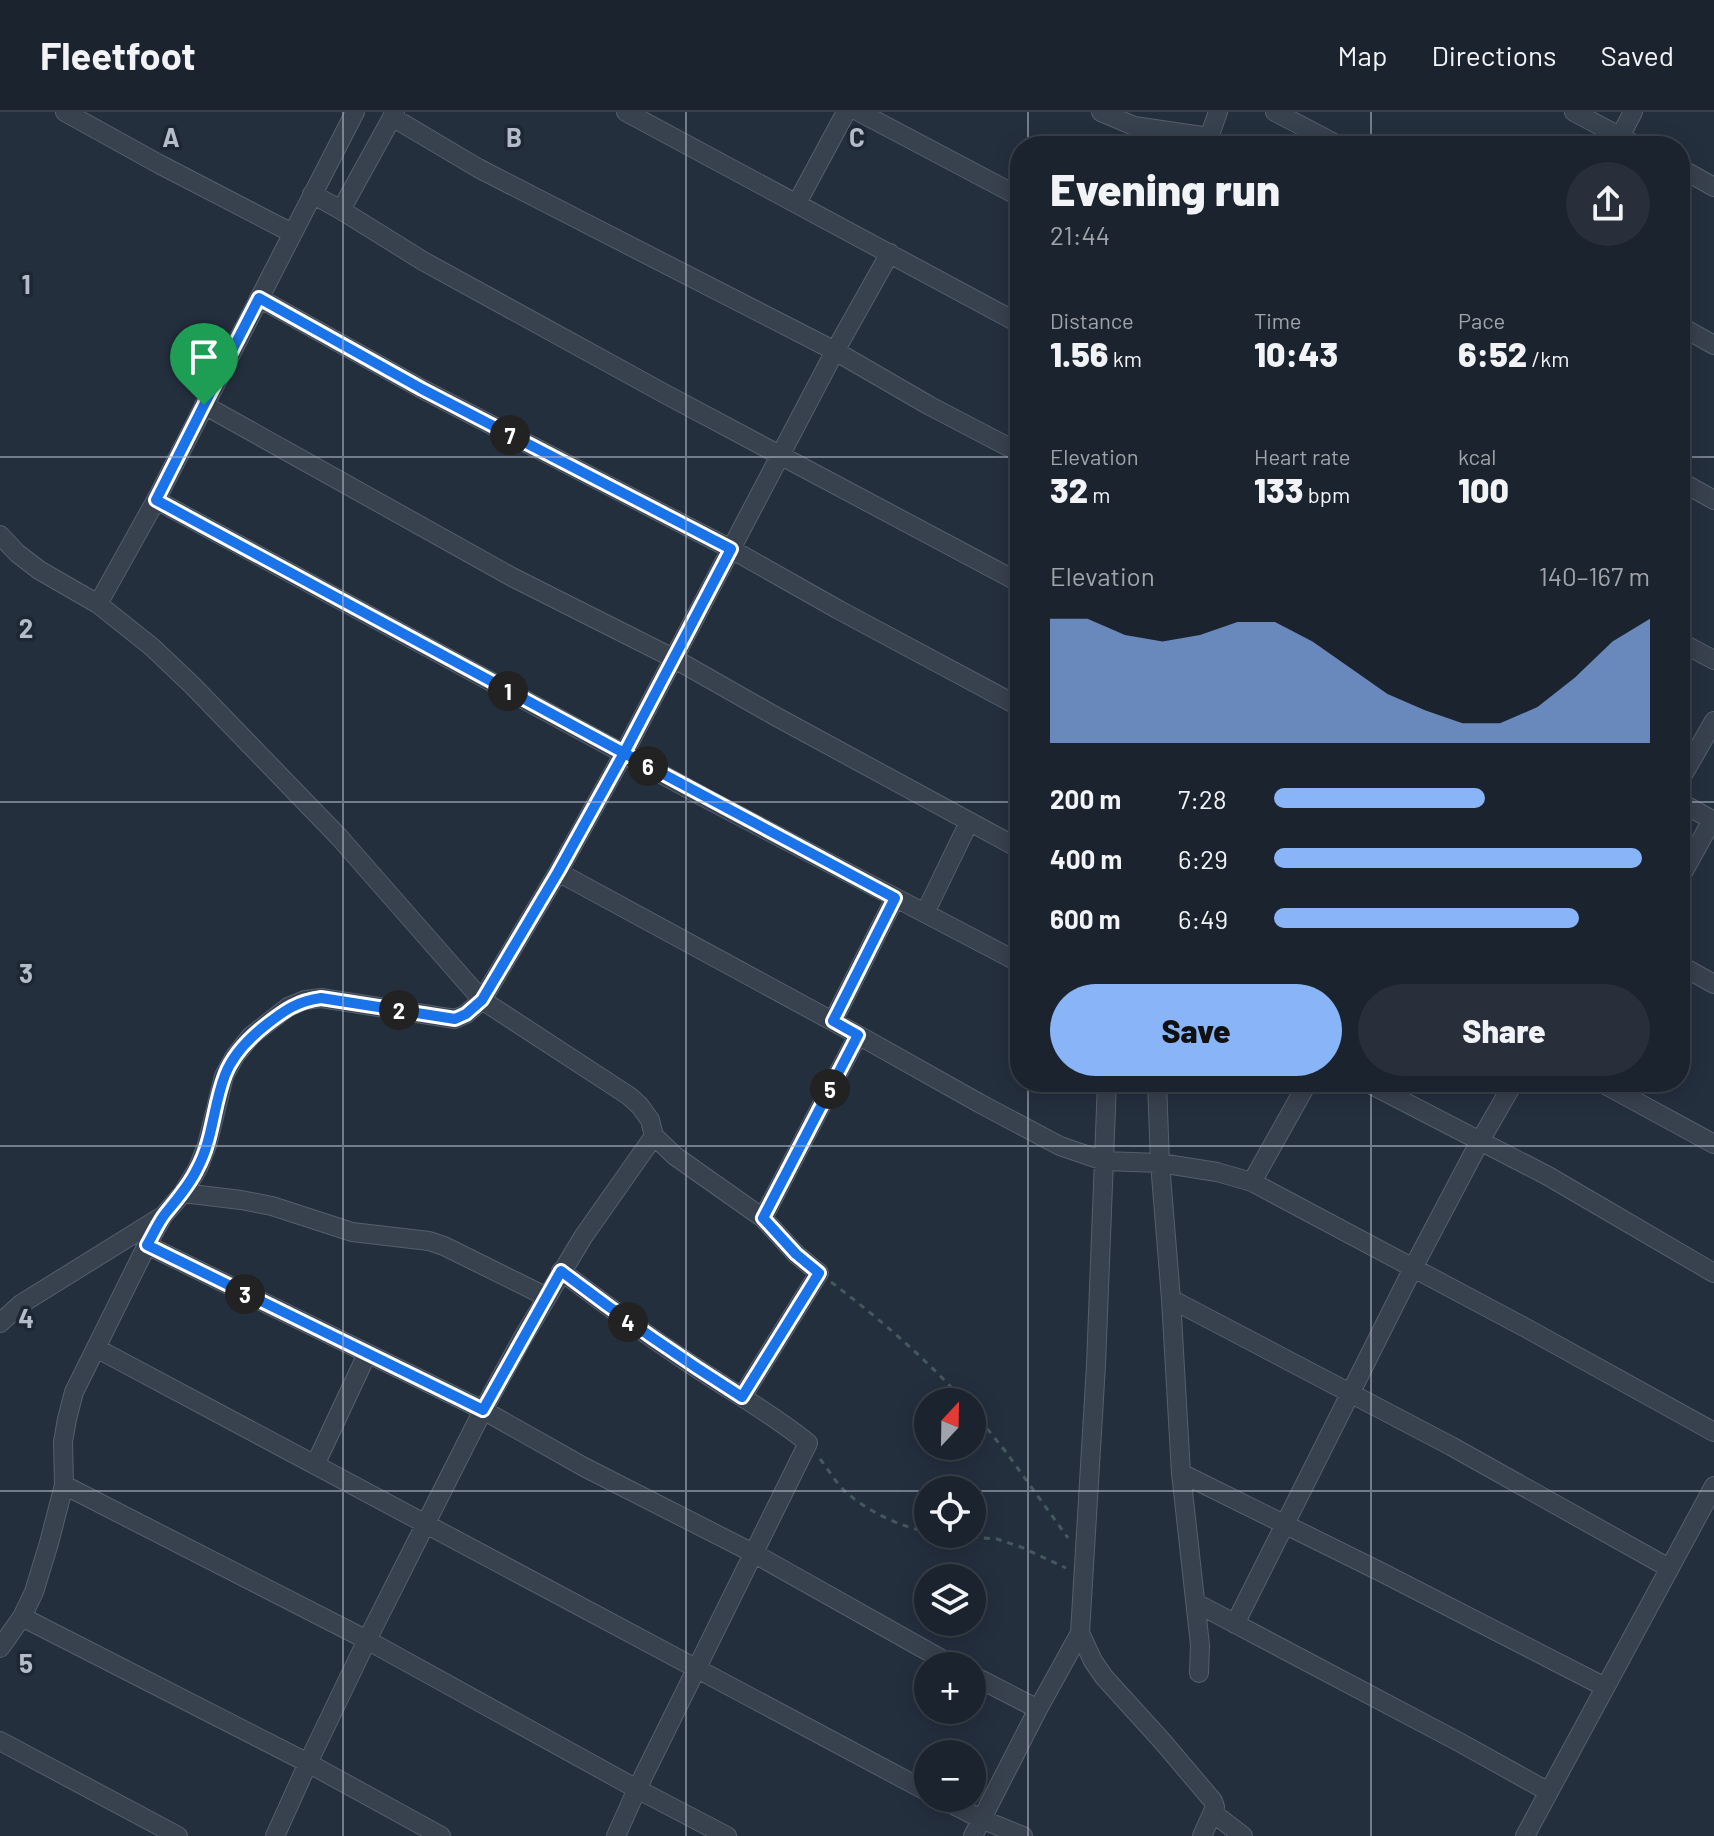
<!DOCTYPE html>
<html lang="en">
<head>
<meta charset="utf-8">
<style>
  body { margin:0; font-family:Barlow,sans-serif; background:#282f3a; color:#f1f3f6; height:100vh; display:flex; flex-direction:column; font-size:30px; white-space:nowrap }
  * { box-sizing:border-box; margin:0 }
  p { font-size:26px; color:#a0a4aa }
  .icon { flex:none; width:44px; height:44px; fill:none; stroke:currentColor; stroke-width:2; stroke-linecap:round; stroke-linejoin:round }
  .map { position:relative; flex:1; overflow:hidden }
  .panel { position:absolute; left:1010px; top:24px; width:680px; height:956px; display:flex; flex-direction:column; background:#1b232e; border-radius:32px; box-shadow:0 4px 20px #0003,0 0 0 2px #39404a }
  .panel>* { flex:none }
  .needle { width:52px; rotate:22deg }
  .tools { position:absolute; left:914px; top:1276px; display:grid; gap:16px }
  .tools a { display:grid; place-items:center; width:72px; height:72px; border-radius:50%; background:#1b232e; box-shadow:0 4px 20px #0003,0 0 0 2px #39404a; font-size:40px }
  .pin { position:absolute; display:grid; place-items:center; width:68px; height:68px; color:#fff; margin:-82px -34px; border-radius:50% 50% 50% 0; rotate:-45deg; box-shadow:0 0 8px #0007 }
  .pin .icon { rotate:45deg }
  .km { position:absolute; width:40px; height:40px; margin:-20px; border-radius:50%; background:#222; color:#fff; font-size:22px; line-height:40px; text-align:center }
  .round { display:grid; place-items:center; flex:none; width:84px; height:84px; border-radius:42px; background:#282f3a }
  .head { display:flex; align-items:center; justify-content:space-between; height:136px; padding:0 40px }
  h1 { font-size:44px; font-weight:800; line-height:60px }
  .metrics { display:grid; grid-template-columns:repeat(3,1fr); gap:12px; height:136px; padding:8px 40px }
  .metrics div { display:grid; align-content:center }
  .metrics b { font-size:34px; font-weight:800 }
  .metrics small { font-size:22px; font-weight:400 }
  .metrics p { font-size:22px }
  .chart { height:224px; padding:16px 40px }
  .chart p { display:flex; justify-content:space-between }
  .chart svg { width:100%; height:144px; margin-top:8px; fill:#8ab4f8; opacity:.7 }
  .primary-button { display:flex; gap:16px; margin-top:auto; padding:16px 40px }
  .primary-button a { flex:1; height:92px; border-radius:48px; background:#8ab4f8; color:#111; font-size:32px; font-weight:800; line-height:92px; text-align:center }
  .primary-button a+a { background:#282f3a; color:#f1f3f6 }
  ul { padding:0 40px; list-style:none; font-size:26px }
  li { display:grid; grid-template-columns:128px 96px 1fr; align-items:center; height:60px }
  li i { height:20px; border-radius:10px; background:#8ab4f8 }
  header { display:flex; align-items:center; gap:48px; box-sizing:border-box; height:112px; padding:0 40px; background:#1b232e; border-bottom:2px solid #39404a }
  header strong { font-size:38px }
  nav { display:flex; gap:44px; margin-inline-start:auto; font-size:28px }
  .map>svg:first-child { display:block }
</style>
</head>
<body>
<header>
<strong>Fleetfoot</strong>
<nav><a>Map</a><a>Directions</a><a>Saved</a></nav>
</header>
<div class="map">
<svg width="1714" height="1724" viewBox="0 0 1714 1724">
  <rect width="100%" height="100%" fill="#242f3e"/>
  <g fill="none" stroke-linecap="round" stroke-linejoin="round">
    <defs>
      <path id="minor" d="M65,0L159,52L292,121
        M626,0L1020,212
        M859,0L1020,85
        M1101,0L1134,14L1209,25
        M1275,0L1340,34
        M1574,0L1638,34
        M392,5L478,56L835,239L930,294L1020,341
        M1206,34L1218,0
        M1615,34L1633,0
        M1680,56L1714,75
        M312,82L341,98L423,149L667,283L1020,471
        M797,91L846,0
        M341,98L395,0
        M259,186L422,277L731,437L839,498L1020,595
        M1680,214L1714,233
        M204,293L512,465L673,546L775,604L1020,737
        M1680,369L1714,388
        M156,388L711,689L1020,851
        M0,423L17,441L39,458L98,492L152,535L193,574L339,725L482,888L629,984L640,994L650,1008L654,1024L675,1044L763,1106L796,1142L819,1161L742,1285
        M98,492L156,388L355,0
        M1680,530L1714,548
        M1680,668L1714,609
        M1680,690L1714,709
        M558,760L858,923L979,991L1060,1034L1104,1049L1160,1051L1217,1060L1252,1070L1526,1216L1714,1320
        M1680,766L1712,708
        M925,801L969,710
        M1680,853L1714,872
        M833,909L895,786
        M1157,970L1160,1051L1171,1187L1181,1361L1200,1533L1199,1561
        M1366,970L1548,1064L1714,1161
        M1600,970L1714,1032
        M1252,1070L1308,970
        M183,1081L241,1088L272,1094L352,1120L429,1129L444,1134L547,1185
        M763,1106L858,923
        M147,1133L483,1298L584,1355L755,1442L954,1554
        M561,1159C602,1190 643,1221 686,1249C727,1277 770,1300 808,1331L637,1677L616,1724
        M1171,1187L1451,1334L1669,1456
        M0,1211L21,1192L161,1105
        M96,1236L928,1680
        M315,1353L367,1242
        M1181,1361L1383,1461L1605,1575
        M64,1373L367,1528L637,1677L727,1724
        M1196,1491L1459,1630L1549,1680
        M22,1505L308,1651L441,1724
        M1235,1512L1413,1156L1480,1029L1514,970
        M1080,1521L1093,1549L1104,1565L1163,1630L1213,1689L1215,1695L1202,1724
        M0,1536L22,1505L34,1480L49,1431L64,1373L63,1330L67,1307L74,1280L147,1133L163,1104L183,1081L198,1056L207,1033L224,964L235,944L251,924L288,895L305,888L321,886L455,907L466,902L482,888L558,760L624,641L835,239L890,141
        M972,1563L1038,1597
        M0,1629L178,1724
        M940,1686L981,1707L1023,1724
        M1213,1701L1243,1724
        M275,1724L308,1651L367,1528L483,1298L522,1227L583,1125L654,1024
        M973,1724L1038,1597L1080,1521L1096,1253L1107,970
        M1525,1724L1714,1374"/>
    </defs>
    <!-- minor casing -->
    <use href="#minor" stroke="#565f6c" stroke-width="20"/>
    <!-- path -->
    <path stroke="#44595c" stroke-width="3" stroke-dasharray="6 6" stroke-linecap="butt" d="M831,1170C880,1207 924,1245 965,1290
      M972,1298L1006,1340L1068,1426
      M820,1347C829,1358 837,1373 848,1382C871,1401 899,1414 928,1420
      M936,1422L997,1427L1021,1435L1066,1456"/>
    <!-- minor -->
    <use href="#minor" stroke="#38414e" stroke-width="18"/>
  </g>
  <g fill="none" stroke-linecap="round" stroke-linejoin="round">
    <defs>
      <path id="route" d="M204,293L156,388L624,641L558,760L482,888L466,902L455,907L321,886C298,889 285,898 267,912C249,926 233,942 225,963C213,994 213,1028 197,1057C189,1074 177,1087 165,1102C158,1111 153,1123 147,1133L483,1298L561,1159C620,1204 680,1246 742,1285L819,1161L796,1142L763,1106L858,923L833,909L895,786L624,641L731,437L422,277L259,186L204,293"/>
    </defs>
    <!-- route casing -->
    <use href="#route" stroke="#fff" stroke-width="16"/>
    <!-- route -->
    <use href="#route" stroke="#1a73e8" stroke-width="10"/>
  </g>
  <!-- grid -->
  <path fill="none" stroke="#b4bcc9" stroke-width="2" stroke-opacity="0.55" d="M343,0V1724M686,0V1724M1028,0V34M1371,0V34M0,345H1020M1680,345H1714M0,690H1020M1680,690H1714M1028,970V1724M1371,970V1724M0,1034H1714M0,1379H928M972,1379H1714"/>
  <g font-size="26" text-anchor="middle" font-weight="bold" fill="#b4bcc9" stroke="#1d2633" stroke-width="7" stroke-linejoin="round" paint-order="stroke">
    <text x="171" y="35">A</text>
    <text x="514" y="35">B</text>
    <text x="857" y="35">C</text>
    <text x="26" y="182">1</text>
    <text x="26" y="526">2</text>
    <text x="26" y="871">3</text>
    <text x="26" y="1216">4</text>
    <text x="26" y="1561">5</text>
  </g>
</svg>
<div class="tools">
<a><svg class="needle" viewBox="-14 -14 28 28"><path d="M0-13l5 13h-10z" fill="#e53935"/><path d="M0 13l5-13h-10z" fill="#a0a4aa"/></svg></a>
<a><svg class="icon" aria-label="locate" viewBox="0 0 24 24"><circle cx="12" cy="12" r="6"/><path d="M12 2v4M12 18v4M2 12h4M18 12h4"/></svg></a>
<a><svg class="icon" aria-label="layers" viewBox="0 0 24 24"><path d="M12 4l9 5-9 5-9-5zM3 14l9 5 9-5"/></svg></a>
<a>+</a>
<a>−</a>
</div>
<div class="pin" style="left:204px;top:293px;background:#1e9e55"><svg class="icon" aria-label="arrive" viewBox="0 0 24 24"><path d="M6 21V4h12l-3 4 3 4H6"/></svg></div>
<b class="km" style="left:508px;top:579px">1</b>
<b class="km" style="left:399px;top:898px">2</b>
<b class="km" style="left:245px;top:1182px">3</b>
<b class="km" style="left:628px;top:1210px">4</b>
<b class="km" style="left:830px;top:977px">5</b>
<b class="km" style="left:648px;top:654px">6</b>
<b class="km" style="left:510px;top:323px">7</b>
<section class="panel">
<div class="head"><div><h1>Evening run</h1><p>21:44</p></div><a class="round"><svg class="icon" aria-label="share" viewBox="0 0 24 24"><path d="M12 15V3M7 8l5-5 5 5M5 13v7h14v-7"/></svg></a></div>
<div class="metrics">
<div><p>Distance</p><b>1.56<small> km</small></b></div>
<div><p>Time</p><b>10:43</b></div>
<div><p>Pace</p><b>6:52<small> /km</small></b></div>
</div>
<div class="metrics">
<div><p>Elevation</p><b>32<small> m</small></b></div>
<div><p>Heart rate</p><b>133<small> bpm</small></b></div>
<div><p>kcal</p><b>100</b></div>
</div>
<div class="chart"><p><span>Elevation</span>140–167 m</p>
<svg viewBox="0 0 160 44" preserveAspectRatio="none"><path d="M0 44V6L10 6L20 11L30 13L40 11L50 7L60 7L70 13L80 21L90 29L100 34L110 38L120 38L130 33L140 24L150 13L160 6V44z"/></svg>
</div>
<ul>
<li><b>200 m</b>7:28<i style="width:56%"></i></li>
<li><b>400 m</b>6:29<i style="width:98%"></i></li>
<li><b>600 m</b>6:49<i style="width:81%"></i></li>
</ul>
<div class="primary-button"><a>Save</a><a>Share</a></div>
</section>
</div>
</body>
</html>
